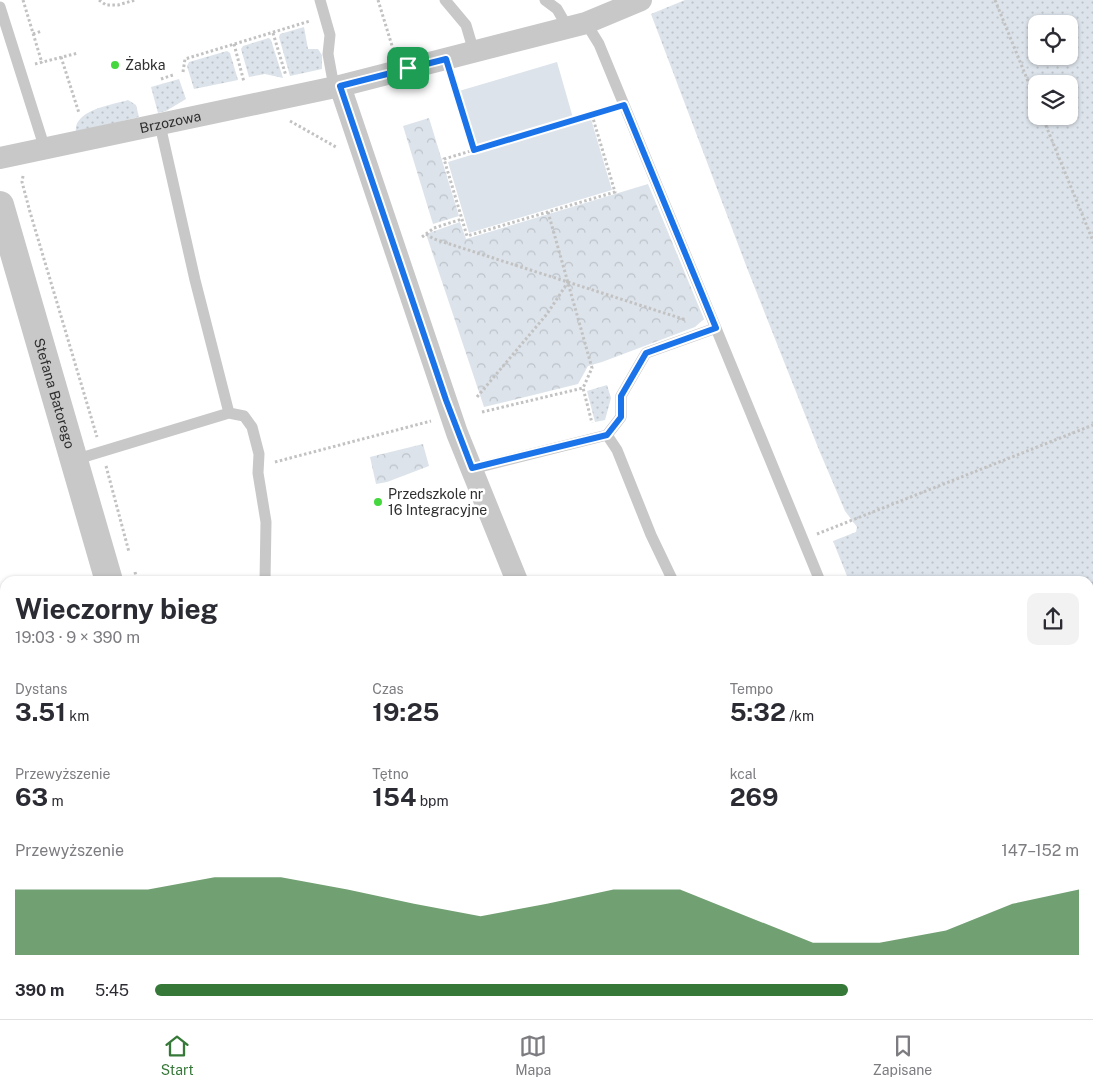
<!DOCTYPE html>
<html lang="pl">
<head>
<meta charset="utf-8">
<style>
  body { margin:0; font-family:"Public Sans",sans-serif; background:#f2f2f3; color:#2b2b33; height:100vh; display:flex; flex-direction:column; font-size:19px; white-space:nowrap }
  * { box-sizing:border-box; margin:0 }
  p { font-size:16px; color:#7c7c81 }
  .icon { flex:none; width:28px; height:28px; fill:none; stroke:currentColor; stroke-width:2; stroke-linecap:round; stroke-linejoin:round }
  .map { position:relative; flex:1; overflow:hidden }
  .drawer { position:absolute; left:0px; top:576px; width:1094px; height:444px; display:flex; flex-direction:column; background:#fff; border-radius:15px 15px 0 0; box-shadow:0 1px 4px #0004 }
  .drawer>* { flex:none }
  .buttons { position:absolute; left:1028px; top:15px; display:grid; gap:10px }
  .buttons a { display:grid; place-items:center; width:50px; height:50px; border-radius:10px; background:#fff; box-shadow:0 1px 4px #0004; font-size:25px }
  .pin { position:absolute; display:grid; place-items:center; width:42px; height:42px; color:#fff; margin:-21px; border-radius:10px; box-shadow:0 2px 8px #0006 }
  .round { display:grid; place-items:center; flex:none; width:52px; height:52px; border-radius:10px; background:#f2f2f3 }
  .summary { display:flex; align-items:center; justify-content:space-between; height:85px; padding:0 15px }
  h1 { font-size:28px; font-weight:700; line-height:38px }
  .stats { display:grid; grid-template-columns:repeat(3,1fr); gap:8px; height:85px; padding:5px 15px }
  .stats div { display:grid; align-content:center }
  .stats b { font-size:25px; font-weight:700 }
  .stats small { font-size:14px; font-weight:400 }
  .stats p { font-size:14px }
  .chart { height:140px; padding:10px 15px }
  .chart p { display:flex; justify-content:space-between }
  .chart svg { width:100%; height:90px; margin-top:5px; fill:#367838; opacity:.7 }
  ul { padding:0 15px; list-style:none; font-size:16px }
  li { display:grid; grid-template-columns:80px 60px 1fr; align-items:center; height:38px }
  li i { height:12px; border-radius:6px; background:#367838 }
  .menu { display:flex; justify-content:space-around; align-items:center; height:70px; border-top:1px solid #e1e1e2; background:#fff; font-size:14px; color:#7c7c81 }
  .menu a { display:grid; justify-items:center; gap:2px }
  .menu .current { color:#367838 }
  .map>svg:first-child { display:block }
</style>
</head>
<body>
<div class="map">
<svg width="1093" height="1019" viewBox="0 0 1093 1019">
  <defs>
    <pattern id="grass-dots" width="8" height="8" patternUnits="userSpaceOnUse" patternTransform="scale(1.25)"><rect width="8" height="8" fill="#dce3ea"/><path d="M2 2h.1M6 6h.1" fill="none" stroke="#bdc3c9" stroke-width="1.8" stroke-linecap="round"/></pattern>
    <pattern id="park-crowns" width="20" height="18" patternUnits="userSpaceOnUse" patternTransform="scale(1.25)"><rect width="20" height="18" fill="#dce3ea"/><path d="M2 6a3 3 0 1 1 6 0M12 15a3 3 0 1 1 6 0" fill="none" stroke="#bdc3c9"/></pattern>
  </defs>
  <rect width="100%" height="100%" fill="#fff"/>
  <!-- grass -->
  <path fill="url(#grass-dots)" fill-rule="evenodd" d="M685,0H1093V1019H1066L1064,1015H1089V581H849L833,541L856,532L857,527L845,511L819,450L747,268L651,14ZM1036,24H1069V56H1036ZM1036,84H1069V116H1036Z
    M304,27L308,49H318L322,55V69L290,76L279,37L280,34Z
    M269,38L271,40L283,78L265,74L249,77L241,49L243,46Z
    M227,51L230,53L238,80L194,89L187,66L189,62Z
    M179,79L186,99L166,111L158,113L151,87Z
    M128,100L136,105L139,117L76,132C73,110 112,105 128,100Z
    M607,385L611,398L605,420L595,422L587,391Z"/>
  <!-- park -->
  <path fill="url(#park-crowns)" d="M429,118L459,216L433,224L403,126Z
    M648,184L704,319L695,327L602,362L588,366L578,384L484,407L426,234L460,222L466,239Z
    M423,444L429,466L387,482L376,484L370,457Z"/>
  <!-- pitch -->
  <path fill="#dce3ea" d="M557,62L573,118L475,148L459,91Z
    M591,119L612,190L469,233L448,162Z"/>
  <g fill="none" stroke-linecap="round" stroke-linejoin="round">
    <!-- path -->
    <path stroke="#c2c2c2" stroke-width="3" stroke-dasharray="2.5 2.5" stroke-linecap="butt" d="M23,0L42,63
      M99,0L106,5H118L135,0
      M378,0L393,49
      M995,0L1036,101
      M273,33L286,76
      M33,34L42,31
      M234,44L244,82
      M61,57L79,113
      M35,64L78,53
      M183,72L185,59L310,21
      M161,79L173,75
      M453,79L474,150
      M592,115L615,192L467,236L444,159L608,110
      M1042,116L1093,241
      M290,121L336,147
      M23,176L22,182L30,212L97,437
      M548,212L592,368L583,388L592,423
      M426,234L434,239L686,320
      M422,237L434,228L462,219
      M477,397L547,314L568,282
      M482,412L583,388
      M275,462L431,421
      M106,466L129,552
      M817,534L1093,425
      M135,572L137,581
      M1089,815L1093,813
      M278,1015L280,1019
      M529,1015L530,1019
      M572,1015L585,1019"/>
    <!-- service -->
    <path stroke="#c8c8c8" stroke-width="11" d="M320,0L330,35L328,54L334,87
      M445,0L466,25L474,52
      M545,0L557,9L568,28
      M0,7L45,149
      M586,23L599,44L820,581
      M160,125L195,280L229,413L244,416L252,427L259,454L258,473L266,522L265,581
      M607,435L621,417V396L646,353L716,328
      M74,460L229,413
      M472,469L607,435L617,450L651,535L673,581
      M894,1015L896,1019
      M1033,1015L1035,1019
      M781,1019L793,1015"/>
    <!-- minor -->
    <g stroke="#c8c8c8" stroke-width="22">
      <path d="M340,86L457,433L517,581"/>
      <path id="s1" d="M0,158L340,86L586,23L641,0"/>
      <path d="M0,801L5,817"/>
      <path d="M0,840L5,839"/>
      <path d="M63,1015L64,1019"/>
      <path d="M693,1015L695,1019"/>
    </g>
    <!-- tertiary -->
    <g stroke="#c8c8c8" stroke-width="28">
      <path id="s2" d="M0,205L109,581"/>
      <path d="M245,1015L246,1019"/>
    </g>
  </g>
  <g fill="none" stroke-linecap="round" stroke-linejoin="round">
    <defs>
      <path id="route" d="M446,59L474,150L624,105L716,328L646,353L621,396V417L607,435L472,468L446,400L340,86Z"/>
    </defs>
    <!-- route casing -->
    <use href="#route" stroke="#fff" stroke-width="10"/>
    <!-- route -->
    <use href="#route" stroke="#1a73e8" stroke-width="6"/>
  </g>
  <!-- markers -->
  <g fill="#44d73e" stroke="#fff" stroke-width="2">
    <circle cx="115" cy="65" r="5"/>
    <circle cx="378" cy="502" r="5"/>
  </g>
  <g text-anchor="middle" stroke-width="5" stroke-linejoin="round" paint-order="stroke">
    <!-- poi labels -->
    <g font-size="14" fill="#2e2e2e" stroke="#fff" text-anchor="start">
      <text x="125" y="70">Żabka</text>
      <text x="388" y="499">Przedszkole nr<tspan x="388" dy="16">16 Integracyjne</tspan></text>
    </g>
    <!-- street labels -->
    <g font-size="14" fill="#2e2e2e" stroke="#fff">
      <text dy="5" stroke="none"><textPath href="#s1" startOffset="174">Brzozowa</textPath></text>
      <text dy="5" stroke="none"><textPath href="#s2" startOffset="196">Stefana Batorego</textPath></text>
    </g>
  </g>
</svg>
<div class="buttons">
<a><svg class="icon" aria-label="locate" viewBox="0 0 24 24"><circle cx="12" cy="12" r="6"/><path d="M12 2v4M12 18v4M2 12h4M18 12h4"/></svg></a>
<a><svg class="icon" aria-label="layers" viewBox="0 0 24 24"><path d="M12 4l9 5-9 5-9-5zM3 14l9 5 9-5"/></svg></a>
</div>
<div class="pin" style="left:408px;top:68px;background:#1e9e55"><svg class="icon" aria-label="arrive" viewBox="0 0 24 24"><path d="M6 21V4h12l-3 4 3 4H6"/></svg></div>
<section class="drawer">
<div class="summary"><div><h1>Wieczorny bieg</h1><p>19:03 · 9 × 390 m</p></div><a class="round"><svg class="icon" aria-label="share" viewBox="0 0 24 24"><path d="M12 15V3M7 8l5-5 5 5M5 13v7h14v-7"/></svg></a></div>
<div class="stats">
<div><p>Dystans</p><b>3.51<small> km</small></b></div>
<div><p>Czas</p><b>19:25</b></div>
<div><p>Tempo</p><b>5:32<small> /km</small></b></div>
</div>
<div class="stats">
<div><p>Przewyższenie</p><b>63<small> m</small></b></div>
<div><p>Tętno</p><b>154<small> bpm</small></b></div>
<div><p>kcal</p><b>269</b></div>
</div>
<div class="chart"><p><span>Przewyższenie</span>147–152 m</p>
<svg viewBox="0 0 160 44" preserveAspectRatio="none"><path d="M0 44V12L10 12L20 12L30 6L40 6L50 12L60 19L70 25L80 19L90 12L100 12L110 25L120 38L130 38L140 32L150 19L160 12V44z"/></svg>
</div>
<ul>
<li><b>390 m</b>5:45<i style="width:75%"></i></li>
</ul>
</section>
</div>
<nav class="menu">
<a class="current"><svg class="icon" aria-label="home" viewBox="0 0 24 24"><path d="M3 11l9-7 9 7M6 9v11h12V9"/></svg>Start</a>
<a><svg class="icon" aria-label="map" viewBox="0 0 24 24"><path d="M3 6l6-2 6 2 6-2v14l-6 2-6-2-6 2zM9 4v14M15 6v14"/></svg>Mapa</a>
<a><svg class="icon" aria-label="saved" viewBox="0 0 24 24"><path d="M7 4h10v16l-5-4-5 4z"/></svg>Zapisane</a>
</nav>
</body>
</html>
